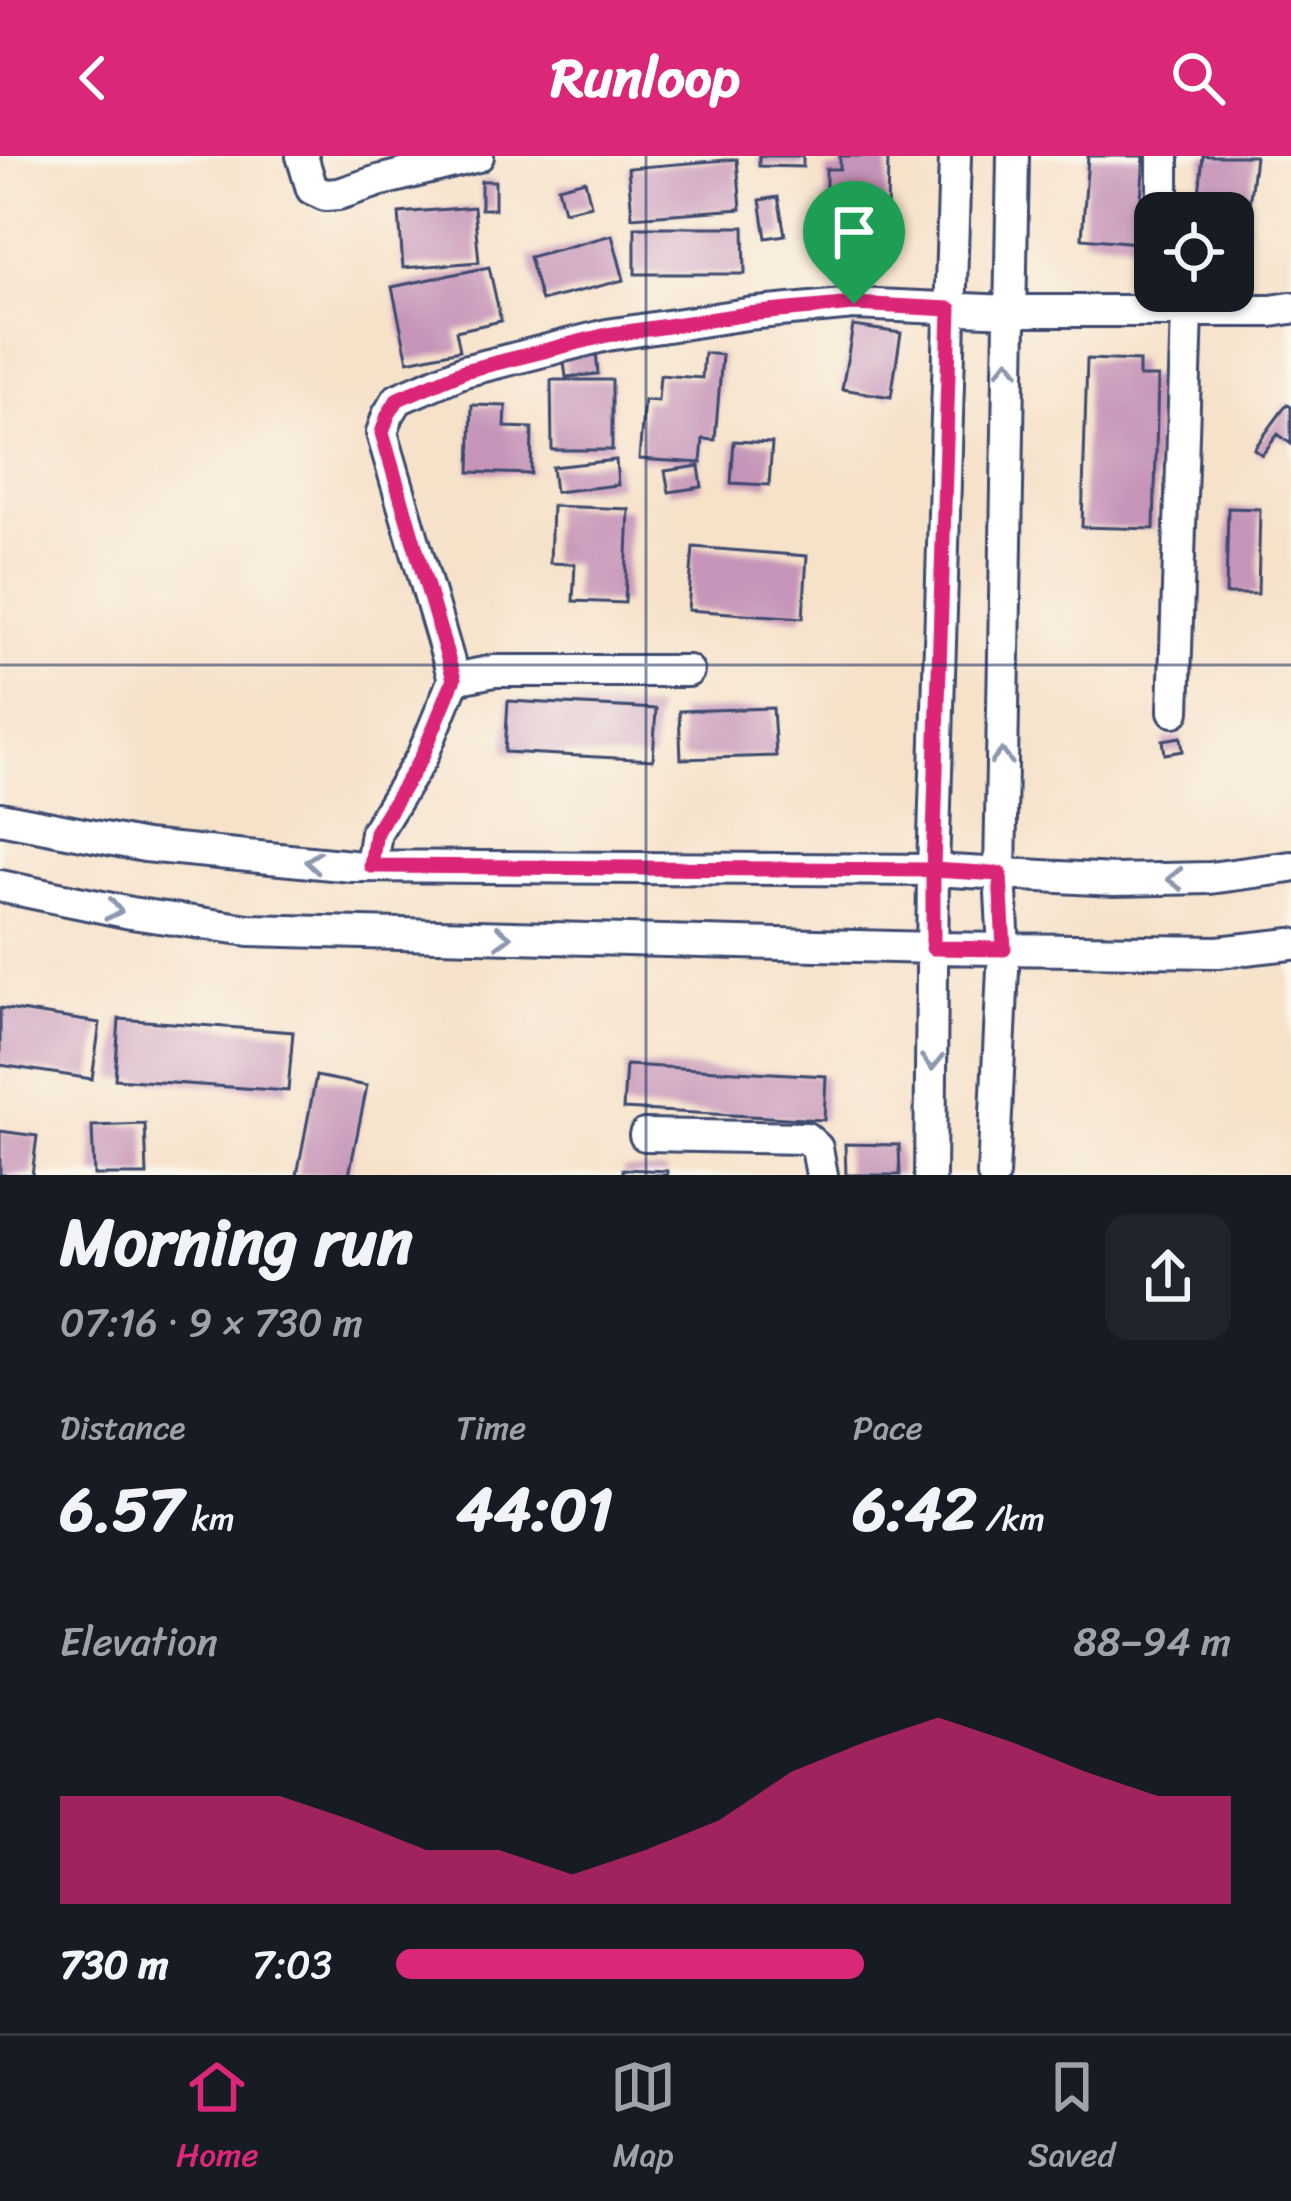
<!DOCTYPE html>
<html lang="en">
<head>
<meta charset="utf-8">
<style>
  body { margin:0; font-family:Sriracha,sans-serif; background:#20242c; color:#f1f3f6; height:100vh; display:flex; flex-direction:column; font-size:45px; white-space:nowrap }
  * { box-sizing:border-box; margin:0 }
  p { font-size:39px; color:#9ea1a6 }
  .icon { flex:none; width:66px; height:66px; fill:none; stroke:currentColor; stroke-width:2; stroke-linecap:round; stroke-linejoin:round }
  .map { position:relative; height:1019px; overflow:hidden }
  .panel { display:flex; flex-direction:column; background:#171b24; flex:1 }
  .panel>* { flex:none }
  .tools { position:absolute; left:1134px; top:36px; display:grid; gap:24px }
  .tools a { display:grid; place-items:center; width:120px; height:120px; border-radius:24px; background:#171b24; box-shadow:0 3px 9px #0004; font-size:60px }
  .pin { position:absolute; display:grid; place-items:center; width:102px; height:102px; color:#fff; margin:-123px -51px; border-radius:50% 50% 50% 0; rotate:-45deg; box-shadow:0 0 12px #0007 }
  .pin .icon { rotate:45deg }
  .round { display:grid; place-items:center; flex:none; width:126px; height:126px; border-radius:24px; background:#20242c }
  .headline { display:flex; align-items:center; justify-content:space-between; height:204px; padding:0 60px }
  h1 { font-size:66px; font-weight:700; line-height:90px }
  .stats { display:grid; grid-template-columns:repeat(3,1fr); gap:18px; height:204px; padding:12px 60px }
  .stats div { display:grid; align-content:center }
  .stats b { font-size:60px; font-weight:700 }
  .stats small { font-size:33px; font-weight:400 }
  .stats p { font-size:33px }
  .chart { height:336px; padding:24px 60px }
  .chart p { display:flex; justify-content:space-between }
  .chart svg { width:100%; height:216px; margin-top:12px; fill:#db2777; opacity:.7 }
  ul { padding:0 60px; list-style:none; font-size:39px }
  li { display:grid; grid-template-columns:192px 144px 1fr; align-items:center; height:90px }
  li i { height:30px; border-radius:15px; background:#db2777 }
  header { display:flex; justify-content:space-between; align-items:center; height:156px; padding:0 60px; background:#db2777; color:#fff; font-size:54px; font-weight:700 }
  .dock { display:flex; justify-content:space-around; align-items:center; height:168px; border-top:3px solid #363941; background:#171b24; font-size:33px; color:#9ea1a6 }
  .dock a { display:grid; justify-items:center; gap:6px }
  .dock .selected { color:#db2777 }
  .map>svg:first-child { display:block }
</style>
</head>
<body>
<header><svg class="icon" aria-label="back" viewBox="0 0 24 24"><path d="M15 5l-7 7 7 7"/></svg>Runloop<svg class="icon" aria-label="search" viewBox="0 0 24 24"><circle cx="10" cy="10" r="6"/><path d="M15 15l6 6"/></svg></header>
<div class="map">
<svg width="1291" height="1019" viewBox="0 0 1291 1019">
  <rect width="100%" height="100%" fill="#fbf7ec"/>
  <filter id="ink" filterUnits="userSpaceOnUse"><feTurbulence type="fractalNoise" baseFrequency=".00833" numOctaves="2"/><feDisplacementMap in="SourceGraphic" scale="24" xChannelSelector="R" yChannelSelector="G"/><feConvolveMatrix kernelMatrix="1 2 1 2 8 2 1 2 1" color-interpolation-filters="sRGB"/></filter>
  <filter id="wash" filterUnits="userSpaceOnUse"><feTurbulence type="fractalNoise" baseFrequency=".004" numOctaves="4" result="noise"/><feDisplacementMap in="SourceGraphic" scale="48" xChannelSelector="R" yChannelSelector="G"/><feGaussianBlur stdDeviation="2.7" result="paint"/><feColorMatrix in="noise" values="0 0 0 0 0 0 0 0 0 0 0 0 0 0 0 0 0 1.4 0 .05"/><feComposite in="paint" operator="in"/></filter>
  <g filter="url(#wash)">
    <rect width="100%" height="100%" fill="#f6e1c9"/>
    <g id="blocks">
      <!-- building -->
      <path fill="#c694b8" d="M759,0H803V11L759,10Z
        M840,0H888L887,60L826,59V13H840Z
        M1088,0H1144L1138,87L1082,82Z
        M1203,0H1255L1245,85L1233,84V57H1197Z
        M737,3L741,53L632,61L628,12Z
        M585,24L591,49L564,55L558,31Z
        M481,25H495V53H481Z
        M778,41L785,79L766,82L760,44Z
        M474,51L479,106L403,112L399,57Z
        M635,71H744L745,118H635Z
        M612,79L624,124L541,145L529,101Z
        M489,111L501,165L456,175L460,194L408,205L392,131Z
        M853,170L901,177L891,241L842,233Z
        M596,195L598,218L566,221L563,198Z
        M704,197L722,199L715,284L703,283L701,307L639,303L644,244L658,245L660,219L702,222Z
        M1087,203L1139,205V221H1158L1154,373L1082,371Z
        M551,224H612V294H552Z
        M1287,248L1291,251V288L1278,278L1262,299L1254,293Z
        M472,249L506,250L505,271L532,272L531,318L470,316Z
        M734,285L772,287L769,329L731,327Z
        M616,304L618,329L555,336L552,311Z
        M699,310L702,331L669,336L665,315Z
        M552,350L629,353L625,447L573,445L575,408L550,407Z
        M1228,352L1260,353L1258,438H1226Z
        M693,391L807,400L803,462L688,454Z
        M508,545L656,553L653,604L505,596Z
        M773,552L776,600L681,603L679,555Z
        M1181,581L1183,595L1165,598L1163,584Z
        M0,852L100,867L92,923L0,909Z
        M119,863L293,876L288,935L115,923Z
        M626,909L826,920L824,964L623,953Z
        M316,920L367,930L349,1019H297Z
        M145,968L147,1019H94L92,970Z
        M0,975L37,980L32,1019H0Z
        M845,988L899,989L900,1019H846Z
        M623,1013L667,1015V1019H623Z"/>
    </g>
  </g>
  <g filter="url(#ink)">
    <use href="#blocks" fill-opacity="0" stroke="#3c4a6e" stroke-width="3"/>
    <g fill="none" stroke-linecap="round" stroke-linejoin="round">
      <defs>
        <path id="minor" d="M302,0L312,33L325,39L339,38L378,25L478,0
          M1163,53V0
          M454,523L382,277L388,259L398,243L464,215L607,179L747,158L854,148L1009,155H1271L1291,152
          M1174,555L1187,156
          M0,662L145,690L352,710L933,714L1114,724L1210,722L1291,711
          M371,710L376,676L422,601L454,523L494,515H688
          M0,730L131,757L249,774L933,792L1218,796L1291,788
          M645,979L806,982L817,992L822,1019
          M930,1019L933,714L955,0
          M993,1019L1004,793L1000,718L1013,0"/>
      </defs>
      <!-- minor casing -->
      <use href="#minor" stroke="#3c4a6e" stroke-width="36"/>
      <!-- minor -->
      <use href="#minor" stroke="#fff" stroke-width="30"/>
    </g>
    <!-- one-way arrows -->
    <defs><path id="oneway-chevron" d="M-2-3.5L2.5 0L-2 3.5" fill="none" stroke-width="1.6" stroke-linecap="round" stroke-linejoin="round" transform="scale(3)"/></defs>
    <g stroke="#8d97ae">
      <use href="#oneway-chevron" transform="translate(1008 211) rotate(-89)"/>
      <use href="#oneway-chevron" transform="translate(1002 601) rotate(-89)"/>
      <use href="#oneway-chevron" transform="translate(313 706) rotate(-175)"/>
      <use href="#oneway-chevron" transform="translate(1175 723) rotate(179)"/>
      <use href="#oneway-chevron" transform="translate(114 754) rotate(12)"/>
      <use href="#oneway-chevron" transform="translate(503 781) rotate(2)"/>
      <use href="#oneway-chevron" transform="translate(932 906) rotate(91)"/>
    </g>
  </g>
  <g fill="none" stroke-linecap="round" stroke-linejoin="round" filter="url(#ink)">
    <defs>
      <path id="route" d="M854,148L748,158L607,179L464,215L398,243L388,259L382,277L454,523L422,601L376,676L371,710L933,714V792L1004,793L1000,718L933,714L950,153L854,148"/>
    </defs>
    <!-- route casing -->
    <use href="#route" stroke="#fff" stroke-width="24"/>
    <!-- route -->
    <use href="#route" stroke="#db2777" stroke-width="15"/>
  </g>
  <!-- grid -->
  <path fill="none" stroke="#1b2f5e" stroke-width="3" stroke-opacity="0.55" d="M646,0V1019M0,509H1291"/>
</svg>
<div class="tools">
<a><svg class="icon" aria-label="locate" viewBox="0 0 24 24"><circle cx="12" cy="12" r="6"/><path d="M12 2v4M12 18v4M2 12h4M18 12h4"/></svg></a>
</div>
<div class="pin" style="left:854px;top:148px;background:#1e9e55"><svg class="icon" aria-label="arrive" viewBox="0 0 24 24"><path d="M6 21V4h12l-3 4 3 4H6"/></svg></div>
</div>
<section class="panel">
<div class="headline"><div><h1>Morning run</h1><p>07:16 · 9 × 730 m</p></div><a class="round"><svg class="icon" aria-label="share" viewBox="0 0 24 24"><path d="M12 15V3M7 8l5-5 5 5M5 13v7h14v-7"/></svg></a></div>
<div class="stats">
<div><p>Distance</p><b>6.57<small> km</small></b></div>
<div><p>Time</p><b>44:01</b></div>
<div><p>Pace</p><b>6:42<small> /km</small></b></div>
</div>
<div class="chart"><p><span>Elevation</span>88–94 m</p>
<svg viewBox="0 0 160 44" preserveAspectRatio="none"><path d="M0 44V22L10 22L20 22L30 22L40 27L50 33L60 33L70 38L80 33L90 27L100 17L110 11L120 6L130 11L140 17L150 22L160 22V44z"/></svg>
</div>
<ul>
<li><b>730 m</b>7:03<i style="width:56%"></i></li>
</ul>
</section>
<nav class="dock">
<a class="selected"><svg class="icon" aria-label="home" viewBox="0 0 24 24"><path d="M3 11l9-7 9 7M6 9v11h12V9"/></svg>Home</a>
<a><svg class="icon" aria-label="map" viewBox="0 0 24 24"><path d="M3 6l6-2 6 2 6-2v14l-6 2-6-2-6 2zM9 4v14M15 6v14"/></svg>Map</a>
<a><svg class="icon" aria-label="saved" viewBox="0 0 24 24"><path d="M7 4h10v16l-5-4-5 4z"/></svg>Saved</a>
</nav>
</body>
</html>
